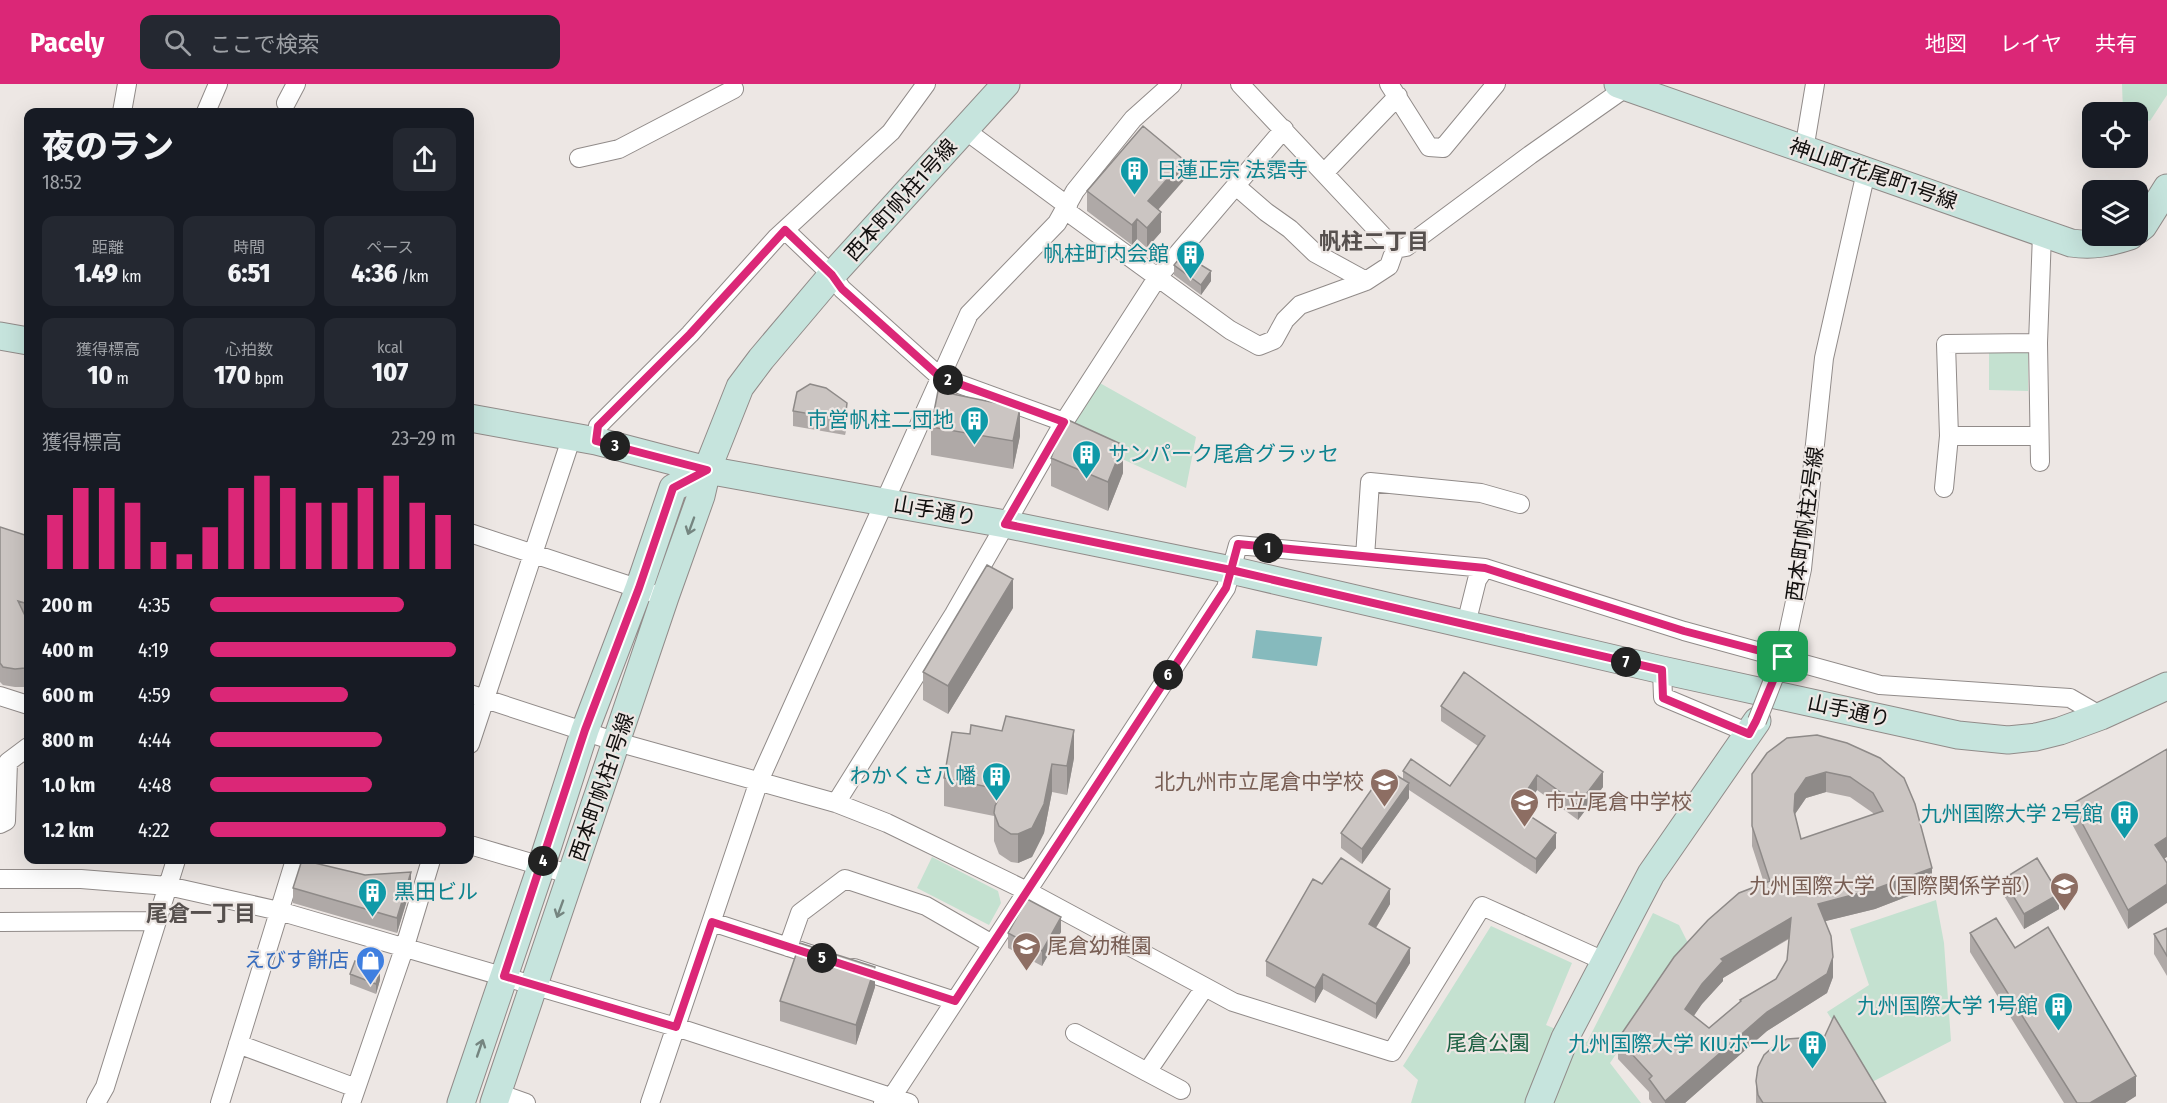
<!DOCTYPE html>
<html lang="ja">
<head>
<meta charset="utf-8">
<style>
  body { margin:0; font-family:"Fira Sans Condensed","Noto Sans JP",sans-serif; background:#242831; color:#f1f3f6; height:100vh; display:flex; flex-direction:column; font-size:22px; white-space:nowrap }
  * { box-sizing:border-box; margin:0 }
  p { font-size:20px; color:#9ea1a6 }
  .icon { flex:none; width:33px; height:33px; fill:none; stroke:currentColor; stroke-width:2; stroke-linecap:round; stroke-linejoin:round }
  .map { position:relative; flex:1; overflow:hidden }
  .details { position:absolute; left:24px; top:24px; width:450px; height:756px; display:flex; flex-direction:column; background:#171b24; border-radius:12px; box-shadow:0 6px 24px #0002 }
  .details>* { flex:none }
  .fabs { position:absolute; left:2082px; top:18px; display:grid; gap:12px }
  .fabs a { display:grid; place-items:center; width:66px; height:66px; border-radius:12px; background:#171b24; box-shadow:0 6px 24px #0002; font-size:30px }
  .pin { position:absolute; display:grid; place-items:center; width:51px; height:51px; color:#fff; margin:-26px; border-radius:12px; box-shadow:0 3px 9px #0006 }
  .km { position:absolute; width:30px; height:30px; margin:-15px; border-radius:50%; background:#222; color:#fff; font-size:16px; line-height:30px; text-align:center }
  .round { display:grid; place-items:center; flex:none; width:63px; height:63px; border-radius:12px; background:#242831 }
  .overview { display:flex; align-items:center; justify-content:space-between; height:102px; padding:0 18px }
  h1 { font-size:33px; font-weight:800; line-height:45px }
  .metrics { display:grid; grid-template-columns:repeat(3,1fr); gap:9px; height:102px; padding:6px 18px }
  .metrics div { display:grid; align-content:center; border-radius:12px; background:#242831; text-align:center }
  .metrics b { font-size:26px; font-weight:800 }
  .metrics small { font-size:16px; font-weight:400 }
  .metrics p { font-size:16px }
  .chart { height:168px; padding:12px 18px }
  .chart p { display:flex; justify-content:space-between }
  .chart svg { width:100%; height:108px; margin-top:6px; stroke:#db2777; stroke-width:6 }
  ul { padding:0 18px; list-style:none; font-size:20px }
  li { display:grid; grid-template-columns:96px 72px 1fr; align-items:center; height:45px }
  li i { height:15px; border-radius:8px; background:#db2777 }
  header { display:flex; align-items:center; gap:36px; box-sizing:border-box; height:84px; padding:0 30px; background:#db2777; color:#fff }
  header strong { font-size:28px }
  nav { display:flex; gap:33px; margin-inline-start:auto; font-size:21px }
  .search { width:420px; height:54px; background:#242831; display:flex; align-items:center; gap:15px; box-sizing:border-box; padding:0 21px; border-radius:12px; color:#9ea1a6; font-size:22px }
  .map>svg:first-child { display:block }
</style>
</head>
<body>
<header>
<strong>Pacely</strong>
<div class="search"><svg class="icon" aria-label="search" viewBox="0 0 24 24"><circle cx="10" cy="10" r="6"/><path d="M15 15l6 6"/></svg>ここで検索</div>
<nav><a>地図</a><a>レイヤ</a><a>共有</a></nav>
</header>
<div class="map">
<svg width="2167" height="1019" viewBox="0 0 2167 1019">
  <rect width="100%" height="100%" fill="#ede7e4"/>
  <!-- green -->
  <path fill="#c4e1d0" d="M2122,0H2167V11L2150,37L2138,34V28H2123Z
    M1989,264H2028V307L1989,306Z
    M1098,298L1196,353L1186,404L1065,349Z
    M932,773L998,807L1001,819L989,841L917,804Z
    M1936,816L1944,859L1951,957L1872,998L1827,928L1869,901L1850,845Z
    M1653,829L1679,841L1691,865L1670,890L1610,979L1641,1019H1411L1418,996L1403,982L1491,842L1572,879L1546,941L1587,958Z"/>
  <!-- water -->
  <path fill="#86babd" d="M1256,546L1322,553L1317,582L1252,574Z"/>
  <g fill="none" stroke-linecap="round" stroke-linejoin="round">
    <defs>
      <path id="street" d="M1240,0L1395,165L1406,163L1530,71L1631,0
        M1389,0L1429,63L1443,64L1496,0
        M286,19L296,0
        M122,28L127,0
        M206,28L218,0
        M965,46L1068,122
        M1804,66L1815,0
        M579,74L619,65L734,5
        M1325,88L1398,12
        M1236,102L1266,128L1290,145L1315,169L1366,197
        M1065,126L1230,246L1259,262L1274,256L1285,236L1300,221L1366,197L1389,182L1395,165
        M785,146L832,191L842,205L940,293L1064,338
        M1949,352H2039
        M596,357L598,342L690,250L777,153L891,48L926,0
        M2040,378L2038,259L2042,150
        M1944,404L1949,352L1946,260L2038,259
        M470,449L649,508
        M1365,473L1370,398L1481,409L1520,420
        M1466,540L1477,496L1485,484
        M1778,584L1788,550L1802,485L1824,274L1866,88
        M1662,586L1663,613L1749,649
        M470,610L617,658L836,719L887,739L1027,807L1233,918L1392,968L1482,822L1604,877
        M0,612L28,621
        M470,660L572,352
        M836,719L954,530L1064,338L1157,194L1284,45
        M0,740L6,737L8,678L28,663
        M470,761L572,791
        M0,795H81L168,802L279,827L676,943L909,1019
        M0,838L157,837
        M712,838L819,873
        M788,863L800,829L845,795L926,822L992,860
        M854,884L955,917
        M1075,949L1147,988L1205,903
        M238,960L356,1004
        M1147,988L1181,1006
        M498,1009L526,1019
        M96,1019L105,1003L176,776
        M220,1019L295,776
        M351,1019L405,862L431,776
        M650,1019L759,697L969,230L1057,139L1075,107L1133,35L1172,0
        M883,1019L892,1013L1226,504L1238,461L1485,484L1684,547L1880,601L2070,614L2101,632"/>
      <path id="secondary" d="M1618,0L2071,159C2093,162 2109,159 2130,152
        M2138,146L2143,142L2167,104
        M0,252L28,257
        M470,334L596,357L707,386L1005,440L1231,486L1662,586L1958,651L2008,656L2036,653L2060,647L2101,632L2167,602
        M461,1019L541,783L585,646L639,504L673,404L707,386
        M494,1019L665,513L701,412L707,386L740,303L761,275L832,191L1006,0
        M1539,1019L1565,954L1651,790L1757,637"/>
    </defs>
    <!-- street casing -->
    <use href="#street" stroke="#918b89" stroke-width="20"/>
    <!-- secondary casing -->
    <use href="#secondary" stroke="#918b89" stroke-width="29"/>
    <!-- street -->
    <use href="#street" stroke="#fff" stroke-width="18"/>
    <!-- secondary -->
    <use href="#secondary" stroke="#c6e4dd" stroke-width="27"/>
    <defs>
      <path id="street-bridge" d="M1757,637L1777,586"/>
    </defs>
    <!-- street-bridge casing -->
    <use href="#street-bridge" stroke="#918b89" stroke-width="20" stroke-linecap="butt"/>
    <!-- street-bridge -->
    <use href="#street-bridge" stroke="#fff" stroke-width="18"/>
  </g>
  <!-- wall -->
  <path fill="#afa9a7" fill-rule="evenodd" d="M1184,96L1158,126L1161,148L1147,164L1137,155L1132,161L1087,127V107Z
    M1174,181L1211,197L1201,211L1174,191Z
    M793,327L847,334L845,351L793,342Z
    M931,343L1020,352L1013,385L931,371Z
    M1051,374L1123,389L1108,427L1051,402Z
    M0,443L28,452V600L25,603H15L3,601L0,598Z
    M1013,524L948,630L923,616V588Z
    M1441,622L1603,703L1578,736L1537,706L1523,727L1556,764L1536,790L1409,706V714L1362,780L1341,764V749L1403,695V687L1450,702L1478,662L1441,637Z
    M1847,659L1932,803L1875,825L1825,837L1833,893L1827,909L1767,947L1685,1019H1652L1649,1015V1008L1618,975V955L1764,799L1752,762V690ZM1826,708L1850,713L1873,729L1874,731L1801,755L1795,730L1806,714ZM1789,855L1787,876L1776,895L1740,916V918L1709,944L1693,932L1702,920L1723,897V894Z
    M1074,674L1067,711L1052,708L1044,749L1032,773L1018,779L1011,778L999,770L994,757V732L944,722V694Z
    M2072,720L2164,775L2128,845L2072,740Z
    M2003,795L2059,825L2024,845L2003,810Z
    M1322,800L1390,820L1376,844L1410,879L1376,935L1323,905L1315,919L1266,892V877Z
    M411,803L397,849L293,819V804Z
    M2167,844V892L2154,870V850Z
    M1061,848L1042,882L1008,864V849Z
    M1970,849L2136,1012L2125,1019H2064L1970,868Z
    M350,890L380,896L376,910L350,900Z
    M875,903L856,961L780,937V917Z
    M1756,997L1886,1019H1756Z"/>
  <!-- shaded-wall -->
  <path fill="#8e8a88" d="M1184,76V96L1148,137V117Z
    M1161,128V148L1147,164V144Z
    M1137,135V155L1132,161V141Z
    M1211,187V197L1201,211V201Z
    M847,319V334L845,351V336Z
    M1020,324V352L1013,385V357Z
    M1123,361V389L1108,427V398Z
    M1013,495V524L948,630V602Z
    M28,581V600L25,603V584Z
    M1074,646V674L1067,711V682Z
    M1052,680V708L1044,749L1032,773L1018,779V750Z
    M1603,688V703L1578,736V721Z
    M1826,688V708L1806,714L1795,730L1794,727L1795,710L1806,694Z
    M1537,691V706L1516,738V723Z
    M1409,699V714L1362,780V765Z
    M1556,749V764L1536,790V775Z
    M2167,753V773L2155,780V761Z
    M1932,784V803L1875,825L1818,839V820Z
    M411,788V803L397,849V834Z
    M2167,800V819L2128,845V826Z
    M1390,805V820L1369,855V840Z
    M2059,810V825L2024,845V830Z
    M1061,833V848L1042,882V867Z
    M1791,834V853L1723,894V897L1702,920L1685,945V925L1702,900L1721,875Z
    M1410,864V879L1376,935V920Z
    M1833,873V893L1827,909L1767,947L1685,1019H1665V1017L1767,928Z
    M875,883V903L856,961V941Z
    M380,886V896L376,910V900Z
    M1323,890V905L1315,919V904Z
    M2136,992V1012L2125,1019H2090Z"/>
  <!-- building -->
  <path fill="#cbc5c2" stroke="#8e8a88" stroke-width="1.5" fill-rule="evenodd" d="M1143,42L1184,76L1148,117L1161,128L1147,144L1137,135L1132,141L1087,107Z
    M1183,170L1211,187L1201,201L1174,181Z
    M810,300L826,304L847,319L845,336L793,327L797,308Z
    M938,307L1020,324L1013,357L931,343Z
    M1066,335L1123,361L1108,398L1051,374Z
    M0,443L28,452V520L18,517L28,538V581L25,584L15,585L3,583L0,579Z
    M987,481L1013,495L948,602L923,588Z
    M1464,588L1603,688L1578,721L1537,691L1516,723L1556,749L1536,775L1403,687L1411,675L1450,702L1485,652L1441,622Z
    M1006,632L1074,646L1067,682L1052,680L1044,720L1032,744L1018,750H1011L999,742L994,729L995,722L1003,706L944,694L952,648L970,650L971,641L1002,647Z
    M1817,651L1847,659L1880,674L1904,694L1915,720L1932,784L1875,805L1818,820L1831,852L1833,873L1827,890L1767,928L1665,1017L1649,995L1652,992L1618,955L1674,873L1708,836L1739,809L1770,797L1752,742V690L1767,669L1787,654ZM1826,688L1850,693L1873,709L1883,727L1801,755L1794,727L1795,710L1806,694ZM1791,834L1787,876L1776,895L1740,916L1741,917L1709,944L1685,925L1702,900L1723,877L1721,875Z
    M2167,665V753L2155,761L2167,779V800L2128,826L2072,720Z
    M1386,685L1409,699L1362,765L1341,749Z
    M1341,774L1390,805L1369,840L1410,864L1376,920L1323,890L1315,904L1266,877L1313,795L1322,800Z
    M2037,774L2059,810L2024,830L2003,795Z
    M302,776L365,791L411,788L397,834L293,804Z
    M1027,815L1061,833L1042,867L1008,849Z
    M1996,834L2015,864L2048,843L2136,992L2090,1019H2077L1970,849Z
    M2167,844V872L2154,850Z
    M800,859L875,883L856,941L780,917Z
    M355,877L380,886L376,900L350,890Z
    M1834,932L1886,1019H1763L1758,1011L1756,997L1758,983L1764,971L1775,961L1787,955L1801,954L1822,958Z"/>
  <!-- one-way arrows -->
  <defs><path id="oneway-shaft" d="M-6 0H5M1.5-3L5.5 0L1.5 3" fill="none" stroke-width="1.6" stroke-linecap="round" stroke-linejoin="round" transform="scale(1.5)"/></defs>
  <g stroke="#758580">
    <use href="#oneway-shaft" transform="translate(691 442) rotate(110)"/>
    <use href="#oneway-shaft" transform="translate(560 825) rotate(110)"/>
    <use href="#oneway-shaft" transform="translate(480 964) rotate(-71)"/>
  </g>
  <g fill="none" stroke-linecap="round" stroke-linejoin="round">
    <defs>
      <path id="route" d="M1783,573L1684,547L1485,484L1238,460L1231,486L1005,440L1064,338L940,293L842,205L832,191L785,146L690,250L598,342L596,357L707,386L673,404L639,504L585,646L504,892L676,943L712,838L955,917L1226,504L1231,486L1662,586L1663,614L1749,650L1756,637L1783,573"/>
    </defs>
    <!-- route casing -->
    <use href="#route" stroke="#fff" stroke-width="12"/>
    <!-- route -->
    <use href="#route" stroke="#db2777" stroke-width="8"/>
  </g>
  <!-- icons -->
  <defs>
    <symbol id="building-pin" viewBox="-11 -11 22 30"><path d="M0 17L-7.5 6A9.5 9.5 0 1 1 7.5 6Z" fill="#0f9aa8" stroke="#ede7e4"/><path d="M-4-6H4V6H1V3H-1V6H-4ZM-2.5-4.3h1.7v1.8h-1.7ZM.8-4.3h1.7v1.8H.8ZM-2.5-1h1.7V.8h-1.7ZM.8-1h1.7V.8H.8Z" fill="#fff"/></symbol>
    <symbol id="school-pin" viewBox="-11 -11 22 30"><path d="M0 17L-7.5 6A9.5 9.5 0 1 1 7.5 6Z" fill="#8d6e63" stroke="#ede7e4"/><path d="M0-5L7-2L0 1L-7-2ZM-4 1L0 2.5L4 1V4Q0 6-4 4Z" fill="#fff"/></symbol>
    <symbol id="university-pin" viewBox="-11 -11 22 30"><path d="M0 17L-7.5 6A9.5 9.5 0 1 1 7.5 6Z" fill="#8d6e63" stroke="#ede7e4"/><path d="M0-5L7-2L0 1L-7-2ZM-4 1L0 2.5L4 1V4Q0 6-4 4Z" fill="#fff"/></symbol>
    <symbol id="shop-pin" viewBox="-11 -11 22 30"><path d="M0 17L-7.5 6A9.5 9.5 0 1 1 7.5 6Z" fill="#3f7fe0" stroke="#ede7e4"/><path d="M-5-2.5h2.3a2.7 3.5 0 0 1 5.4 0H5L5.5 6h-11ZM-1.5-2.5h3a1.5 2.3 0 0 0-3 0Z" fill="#fff"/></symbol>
  </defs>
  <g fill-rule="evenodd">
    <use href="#building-pin" x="1118" y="70" width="33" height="45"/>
    <use href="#building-pin" x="1174" y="154" width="33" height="45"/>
    <use href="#building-pin" x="958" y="320" width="33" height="45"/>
    <use href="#building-pin" x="1070" y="354" width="33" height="45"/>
    <use href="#building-pin" x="980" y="676" width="33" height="45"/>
    <use href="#school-pin" x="1368" y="682" width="33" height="45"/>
    <use href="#school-pin" x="1508" y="702" width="33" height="45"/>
    <use href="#building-pin" x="2108" y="714" width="33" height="45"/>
    <use href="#university-pin" x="2048" y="786" width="33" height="45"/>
    <use href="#building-pin" x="356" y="792" width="33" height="45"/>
    <use href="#school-pin" x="1010" y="846" width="33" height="45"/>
    <use href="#shop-pin" x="354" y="860" width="33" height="45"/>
    <use href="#building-pin" x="2042" y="906" width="33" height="45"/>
    <use href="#building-pin" x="1796" y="944" width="33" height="45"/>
  </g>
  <g text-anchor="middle" stroke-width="4.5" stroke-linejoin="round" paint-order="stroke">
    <!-- culture labels -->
    <g font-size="21" fill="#0d838f" stroke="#ede7e4" text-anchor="end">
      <text x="1156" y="93" text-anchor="start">日蓮正宗 法霑寺</text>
      <text x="1169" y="177">帆柱町内会館</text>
      <text x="954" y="343">市営帆柱二団地</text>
      <text x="1108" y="377" text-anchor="start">サンパーク尾倉グラッセ</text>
      <text x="976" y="699">わかくさ八幡</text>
      <text x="2103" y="737">九州国際大学 2号館</text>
      <text x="394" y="815" text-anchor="start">黒田ビル</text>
      <text x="2038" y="929">九州国際大学 1号館</text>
      <text x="1791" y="967">九州国際大学 KIUホール</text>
    </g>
    <!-- street labels -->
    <g font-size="21" fill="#12100f" stroke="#ede7e4">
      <text transform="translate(1873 90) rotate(19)" y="7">神山町花尾町1号線</text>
      <text transform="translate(901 116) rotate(-48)" y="7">西本町帆柱1号線</text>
      <text transform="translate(935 427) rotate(10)" y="7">山手通り</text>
      <text transform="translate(1805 440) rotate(-82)" y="7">西本町帆柱2号線</text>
      <text transform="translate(1849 627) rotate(12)" y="7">山手通り</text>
      <text transform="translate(602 703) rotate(-71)" y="7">西本町帆柱1号線</text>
    </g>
    <!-- education labels -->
    <g font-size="21" fill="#785e54" stroke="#ede7e4" text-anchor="end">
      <text x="1364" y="705">北九州市立尾倉中学校</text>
      <text x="1545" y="725" text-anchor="start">市立尾倉中学校</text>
      <text x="2043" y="809">九州国際大学（国際関係学部）</text>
      <text x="1047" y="869" text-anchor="start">尾倉幼稚園</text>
    </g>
    <!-- shop labels -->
    <g font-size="21" fill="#366cbe" stroke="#ede7e4" text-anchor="end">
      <text x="349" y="883">えびす餅店</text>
    </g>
    <!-- park labels -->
    <g font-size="21" fill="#1d6143" stroke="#ede7e4">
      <text x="1488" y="966">尾倉公園</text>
    </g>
    <!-- neighbourhood labels -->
    <g font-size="22" font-weight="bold" fill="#56504e" stroke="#ede7e4">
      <text x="1374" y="165">帆柱二丁目</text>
      <text x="201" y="837">尾倉一丁目</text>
    </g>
  </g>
</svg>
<div class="fabs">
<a><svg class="icon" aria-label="locate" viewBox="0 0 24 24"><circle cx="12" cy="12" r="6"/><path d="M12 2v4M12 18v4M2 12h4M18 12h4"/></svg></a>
<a><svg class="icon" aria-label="layers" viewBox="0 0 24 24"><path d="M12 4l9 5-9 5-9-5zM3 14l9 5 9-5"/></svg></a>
</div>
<div class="pin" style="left:1783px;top:573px;background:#1e9e55"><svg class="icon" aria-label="arrive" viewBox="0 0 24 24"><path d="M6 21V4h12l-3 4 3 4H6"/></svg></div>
<b class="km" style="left:1268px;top:464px">1</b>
<b class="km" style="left:948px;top:296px">2</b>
<b class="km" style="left:615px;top:362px">3</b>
<b class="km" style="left:543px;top:777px">4</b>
<b class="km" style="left:822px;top:874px">5</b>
<b class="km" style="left:1168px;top:591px">6</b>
<b class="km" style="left:1626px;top:578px">7</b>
<section class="details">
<div class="overview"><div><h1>夜のラン</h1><p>18:52</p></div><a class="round"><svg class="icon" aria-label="share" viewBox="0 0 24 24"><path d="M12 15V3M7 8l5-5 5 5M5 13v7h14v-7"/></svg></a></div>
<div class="metrics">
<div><p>距離</p><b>1.49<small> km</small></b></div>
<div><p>時間</p><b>6:51</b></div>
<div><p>ペース</p><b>4:36<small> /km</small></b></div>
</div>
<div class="metrics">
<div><p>獲得標高</p><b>10<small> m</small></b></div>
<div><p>心拍数</p><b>170<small> bpm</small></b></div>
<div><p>kcal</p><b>107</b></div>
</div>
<div class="chart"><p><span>獲得標高</span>23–29 m</p>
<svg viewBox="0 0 160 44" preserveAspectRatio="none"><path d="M5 44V22M15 44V11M25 44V11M35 44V17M45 44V33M55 44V38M65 44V27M75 44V11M85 44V6M95 44V11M105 44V17M115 44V17M125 44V11M135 44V6M145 44V17M155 44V22"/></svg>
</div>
<ul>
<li><b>200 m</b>4:35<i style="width:79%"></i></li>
<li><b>400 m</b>4:19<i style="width:100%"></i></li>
<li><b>600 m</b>4:59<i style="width:56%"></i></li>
<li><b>800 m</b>4:44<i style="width:70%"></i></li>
<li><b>1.0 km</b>4:48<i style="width:66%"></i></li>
<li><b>1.2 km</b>4:22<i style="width:96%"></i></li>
</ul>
</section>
</div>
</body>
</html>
